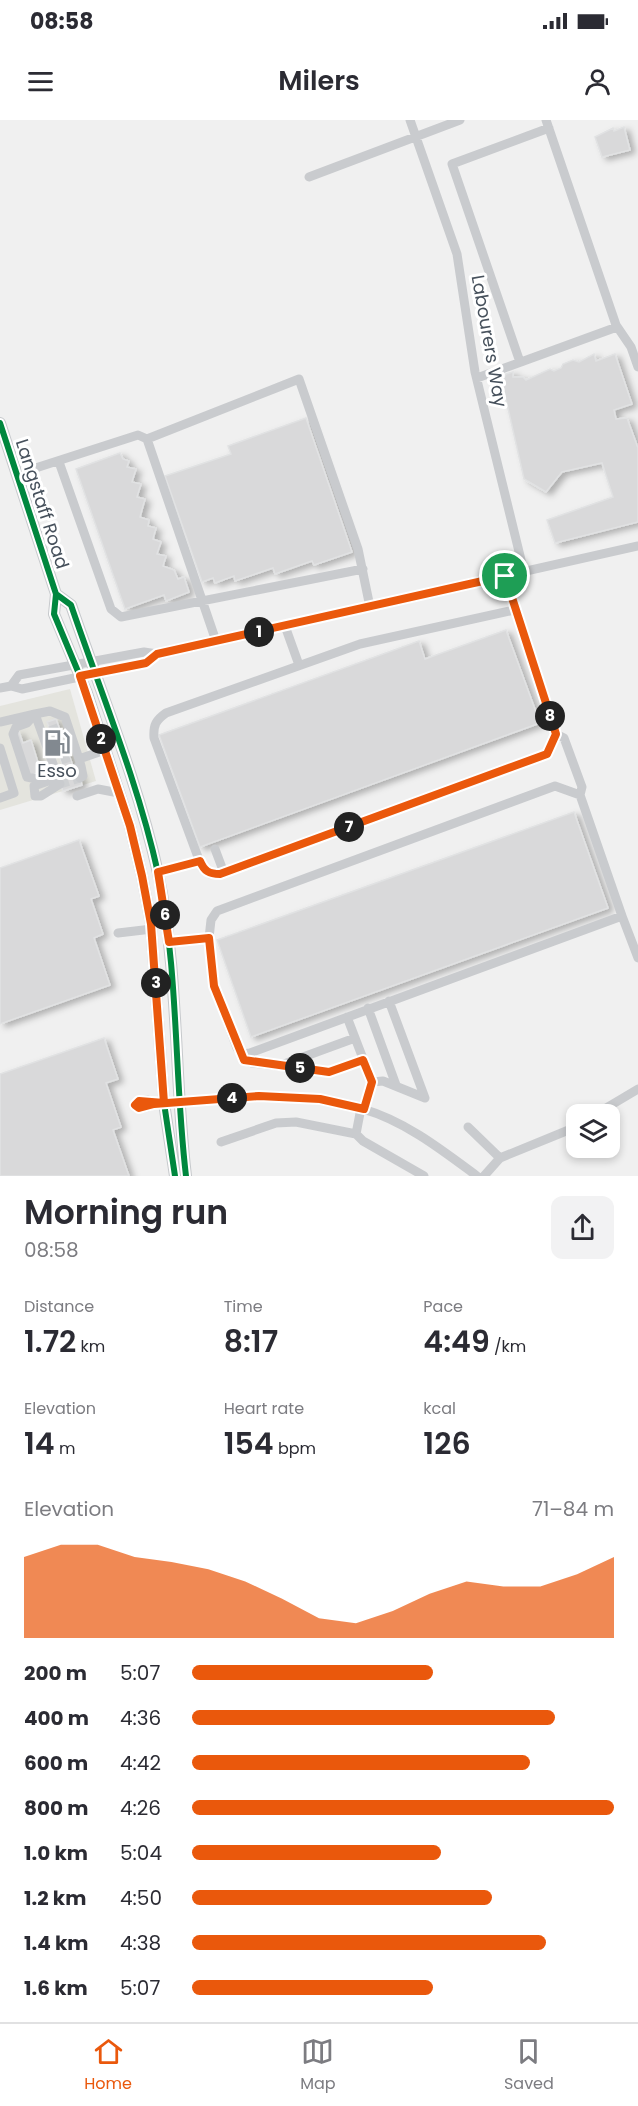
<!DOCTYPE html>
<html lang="en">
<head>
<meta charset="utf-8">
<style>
  body { margin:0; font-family:Poppins,sans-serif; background:#f2f2f3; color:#2b2b33; height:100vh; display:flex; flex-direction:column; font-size:22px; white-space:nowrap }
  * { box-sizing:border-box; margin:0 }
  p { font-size:20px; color:#7c7c81 }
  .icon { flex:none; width:33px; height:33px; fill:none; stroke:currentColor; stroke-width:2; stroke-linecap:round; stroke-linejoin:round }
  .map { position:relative; height:1056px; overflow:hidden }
  .drawer { display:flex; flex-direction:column; background:#fff; flex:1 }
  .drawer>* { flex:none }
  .controls { position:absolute; left:566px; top:984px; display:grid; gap:12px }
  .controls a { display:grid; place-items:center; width:54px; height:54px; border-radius:12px; background:#fff; box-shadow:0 3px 9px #0003; font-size:30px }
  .pin { position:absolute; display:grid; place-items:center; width:51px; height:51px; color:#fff; margin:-26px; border:3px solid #fff; border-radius:50%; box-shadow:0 2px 6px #0007 }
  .km { position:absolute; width:30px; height:30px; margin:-15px; border-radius:50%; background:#222; color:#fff; font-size:16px; line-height:30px; text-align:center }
  .round { display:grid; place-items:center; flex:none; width:63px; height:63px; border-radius:12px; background:#f2f2f3 }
  .head { display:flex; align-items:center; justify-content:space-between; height:102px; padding:0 24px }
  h1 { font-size:33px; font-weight:600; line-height:45px }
  .metrics { display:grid; grid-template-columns:repeat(3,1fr); gap:9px; height:102px; padding:6px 24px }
  .metrics div { display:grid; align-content:center }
  .metrics b { font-size:30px; font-weight:600 }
  .metrics small { font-size:16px; font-weight:400 }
  .metrics p { font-size:16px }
  .chart { height:168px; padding:12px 24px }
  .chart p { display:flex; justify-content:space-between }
  .chart svg { width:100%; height:108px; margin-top:6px; fill:#ea580c; opacity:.7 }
  ul { padding:0 24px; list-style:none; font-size:20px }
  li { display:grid; grid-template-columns:96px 72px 1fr; align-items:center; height:45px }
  li i { height:15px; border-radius:8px; background:#ea580c }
  .status { display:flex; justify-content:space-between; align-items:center; height:42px; padding:0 30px; background:#fff; direction:ltr }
  .status svg { height:16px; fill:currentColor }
  header { display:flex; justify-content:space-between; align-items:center; height:78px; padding:0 24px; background:#fff; font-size:27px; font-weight:600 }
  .tabs { display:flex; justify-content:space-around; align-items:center; height:84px; border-top:2px solid #e1e1e2; background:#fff; font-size:16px; color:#7c7c81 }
  .tabs a { display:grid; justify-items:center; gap:3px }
  .tabs .selected { color:#ea580c }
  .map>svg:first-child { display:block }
</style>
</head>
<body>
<div class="status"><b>08:58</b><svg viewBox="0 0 49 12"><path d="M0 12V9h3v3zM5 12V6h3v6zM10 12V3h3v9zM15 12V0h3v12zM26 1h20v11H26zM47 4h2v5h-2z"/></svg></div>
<header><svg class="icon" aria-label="menu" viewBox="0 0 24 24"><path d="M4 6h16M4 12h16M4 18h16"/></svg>Milers<svg class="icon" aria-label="person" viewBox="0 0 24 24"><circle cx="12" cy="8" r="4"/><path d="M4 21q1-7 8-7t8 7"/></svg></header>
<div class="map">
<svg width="638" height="1056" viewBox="0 0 638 1056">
  <defs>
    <filter id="shadow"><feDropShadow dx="5" dy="3" stdDeviation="3" flood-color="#0004"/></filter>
  </defs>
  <rect width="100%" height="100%" fill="#f0f0f0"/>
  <!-- commercial -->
  <path fill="#e4e4de" d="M70,569L96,661L0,690V586Z"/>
  <!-- building -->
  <path fill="#d9d9da" stroke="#e1e2e3" stroke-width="1.5" filter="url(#shadow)" d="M624,7L630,30L602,37L595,17L613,8L614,11Z
    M594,234L596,241L615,234L632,284L614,290L616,299L627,298L638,328V402L555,423L547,400L613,377L602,343L562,352L546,372L524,359L502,262L506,254L513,252V257H523L526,260L550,249L554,251L561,248L563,244L573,240L579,242Z
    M306,298L352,432L314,445L312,441L275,454L273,448L235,461L234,456L215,463L213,458L202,462L165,356L231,334L228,326Z
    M120,333L123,339L129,341L127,347L136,349L132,362L141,364L137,377L145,379L140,397L149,400L148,406L156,408L153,419L161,422L157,434L166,436L163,446L174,450L178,459L184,457L189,472L166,481L164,475L125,489L76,349Z
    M506,510L540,603L200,727L159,615L419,521L425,539Z
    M56,599L73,646L64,649L47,602Z
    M19,612L23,623L31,620L41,652L29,656L14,614Z
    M79,654L82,665L63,671L59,661Z
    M574,692L608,788L251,917L217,820Z
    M79,720L99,776L91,779L103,814L94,818L110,865L0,904V748Z
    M104,918L118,959L106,963L121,1007L113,1010L129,1056H0V954Z"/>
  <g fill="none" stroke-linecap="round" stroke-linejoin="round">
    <!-- minor-tunnel -->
    <path stroke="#ced0d2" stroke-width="9" stroke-dasharray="9 4.5" stroke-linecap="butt" d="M50,611L60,607
      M53,620L63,617
      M57,630L67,627
      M61,640L70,637
      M60,664L80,658"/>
    <!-- minor -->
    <path stroke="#c9cbce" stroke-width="9" d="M410,0L457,134L475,252L524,452
      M546,0L616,205L631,227L638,247
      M309,57L460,0
      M520,242L452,44L549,8
      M477,258L617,207
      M147,319L299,259L358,429L370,487
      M59,342L111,489L121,497L363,449
      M17,354L138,315L147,319L216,521
      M514,490L360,524L166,593C156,600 153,605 154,618L202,748L210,754H220L547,634L556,614
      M285,506L299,545
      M11,566L19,555L144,532L157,534L638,426
      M0,568L11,566L22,569L146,543L157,534
      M35,594L27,603L16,607L13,614L27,657L37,659L56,652
      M0,602L35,594
      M0,628L14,673L0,678
      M79,639L81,646L57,655L35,594L50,591L65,597L79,639L105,630
      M57,655L54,659L34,666L35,676H41L60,664
      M80,658L83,656L81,646
      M77,676L98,669L119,673
      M215,729L224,753
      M158,752L200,741
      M622,796L638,838
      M118,813L152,809
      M209,818L211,800L217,791L555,666L580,675
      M169,822L209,818L214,866L237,928L242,934L250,933L622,796L580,675L582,667L564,618L556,614L505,456
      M368,888L396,965
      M347,897L372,962L365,989
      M242,934L244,940L252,943L329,952L363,940
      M284,944L355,918
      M372,962L383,961L425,978L389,881
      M154,984C147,988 142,990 135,985L139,981L148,980L154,984C223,979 295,968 363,989C405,1001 442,1030 477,1056
      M361,988L356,1014L363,1021L424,1056
      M596,994L638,969
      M468,1007L500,1038
      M221,1022L276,1003L296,1002L356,1014
      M484,1056L500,1038L576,1007"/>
    <!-- major -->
    <path stroke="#c6c9cc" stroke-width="12" d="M0,303L56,474L54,494L87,573L130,706L142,756L151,804L164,983L175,1056
      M56,474L71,485C101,573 138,662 158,753C179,852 174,956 186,1056"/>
    <defs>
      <path id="cycleway" d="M0,303L56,474L54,494L87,573L130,706L142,756L151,804L164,983L175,1056
        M56,474L71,485C101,573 138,662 158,753C179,852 174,956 186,1056"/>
    </defs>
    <!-- cycleway casing -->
    <use href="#cycleway" stroke="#fff" stroke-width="10"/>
    <!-- cycleway -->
    <use href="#cycleway" stroke="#00873e" stroke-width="6"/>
  </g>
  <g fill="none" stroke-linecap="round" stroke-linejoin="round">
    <defs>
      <path id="route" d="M505,456L157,534L146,543L80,556L130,706L142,756L151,804L164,983L139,981L135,985L139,988L154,984L259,976L320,979L364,989L372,962L363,940L329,952L244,940L214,866L209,818L169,822L158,752L200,741C204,751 209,754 220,754L547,634L556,614L505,456"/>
    </defs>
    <!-- route casing -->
    <use href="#route" stroke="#fff" stroke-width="12"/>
    <!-- route -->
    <use href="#route" stroke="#ea580c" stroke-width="8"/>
  </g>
  <!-- icons -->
  <defs>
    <symbol id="fuel-bare" viewBox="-9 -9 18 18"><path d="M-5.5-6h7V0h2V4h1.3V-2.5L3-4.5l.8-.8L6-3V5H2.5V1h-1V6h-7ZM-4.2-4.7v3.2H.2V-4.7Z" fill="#828990" stroke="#fff" stroke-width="2.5" paint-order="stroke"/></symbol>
  </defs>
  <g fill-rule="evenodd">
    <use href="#fuel-bare" x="38" y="604" width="38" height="38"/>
  </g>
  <g text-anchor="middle" stroke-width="6" stroke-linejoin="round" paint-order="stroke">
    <!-- street labels -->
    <g font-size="18" fill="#47515c" stroke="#fff">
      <text transform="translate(489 221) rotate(80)" y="6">Labourers Way</text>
      <text transform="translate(42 384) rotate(72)" y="6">Langstaff Road</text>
    </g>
    <!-- poi labels -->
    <g font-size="18" fill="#47515c" stroke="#fff">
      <text x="57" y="657">Esso</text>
    </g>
  </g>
</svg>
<div class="controls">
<a><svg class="icon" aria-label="layers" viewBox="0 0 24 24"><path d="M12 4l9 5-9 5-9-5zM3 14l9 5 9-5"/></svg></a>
</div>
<div class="pin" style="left:505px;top:456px;background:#1e9e55"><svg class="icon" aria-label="arrive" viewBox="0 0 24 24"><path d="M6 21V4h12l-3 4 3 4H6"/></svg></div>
<b class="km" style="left:259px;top:512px">1</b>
<b class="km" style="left:101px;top:619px">2</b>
<b class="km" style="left:156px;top:863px">3</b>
<b class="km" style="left:232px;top:978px">4</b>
<b class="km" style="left:300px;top:948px">5</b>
<b class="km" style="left:165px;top:795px">6</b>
<b class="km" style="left:349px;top:707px">7</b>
<b class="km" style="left:550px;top:596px">8</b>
</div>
<section class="drawer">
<div class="head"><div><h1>Morning run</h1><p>08:58</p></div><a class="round"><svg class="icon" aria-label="share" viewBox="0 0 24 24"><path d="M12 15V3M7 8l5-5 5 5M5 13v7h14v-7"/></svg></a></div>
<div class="metrics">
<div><p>Distance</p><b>1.72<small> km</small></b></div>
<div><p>Time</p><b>8:17</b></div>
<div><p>Pace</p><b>4:49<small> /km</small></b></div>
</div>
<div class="metrics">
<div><p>Elevation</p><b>14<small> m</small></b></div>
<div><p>Heart rate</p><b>154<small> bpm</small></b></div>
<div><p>kcal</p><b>126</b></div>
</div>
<div class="chart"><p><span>Elevation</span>71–84 m</p>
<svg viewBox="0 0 160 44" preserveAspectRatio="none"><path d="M0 44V11L10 6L20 6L30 11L40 13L50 16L60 21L70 28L80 36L90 38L100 33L110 26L120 21L130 23L140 23L150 18L160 11V44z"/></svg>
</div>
<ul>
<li><b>200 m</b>5:07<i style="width:57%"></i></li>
<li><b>400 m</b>4:36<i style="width:86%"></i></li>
<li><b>600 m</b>4:42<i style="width:80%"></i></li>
<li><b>800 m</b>4:26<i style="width:100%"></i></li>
<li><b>1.0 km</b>5:04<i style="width:59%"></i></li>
<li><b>1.2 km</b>4:50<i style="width:71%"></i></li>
<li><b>1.4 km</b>4:38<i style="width:84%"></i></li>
<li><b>1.6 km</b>5:07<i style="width:57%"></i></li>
</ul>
</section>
<nav class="tabs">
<a class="selected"><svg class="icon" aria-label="home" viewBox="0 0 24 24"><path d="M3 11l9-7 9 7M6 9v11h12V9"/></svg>Home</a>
<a><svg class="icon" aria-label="map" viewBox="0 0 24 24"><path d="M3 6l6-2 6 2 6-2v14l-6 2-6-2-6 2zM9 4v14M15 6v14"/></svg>Map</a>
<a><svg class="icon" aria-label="saved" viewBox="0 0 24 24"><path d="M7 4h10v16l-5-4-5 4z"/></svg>Saved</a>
</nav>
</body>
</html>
